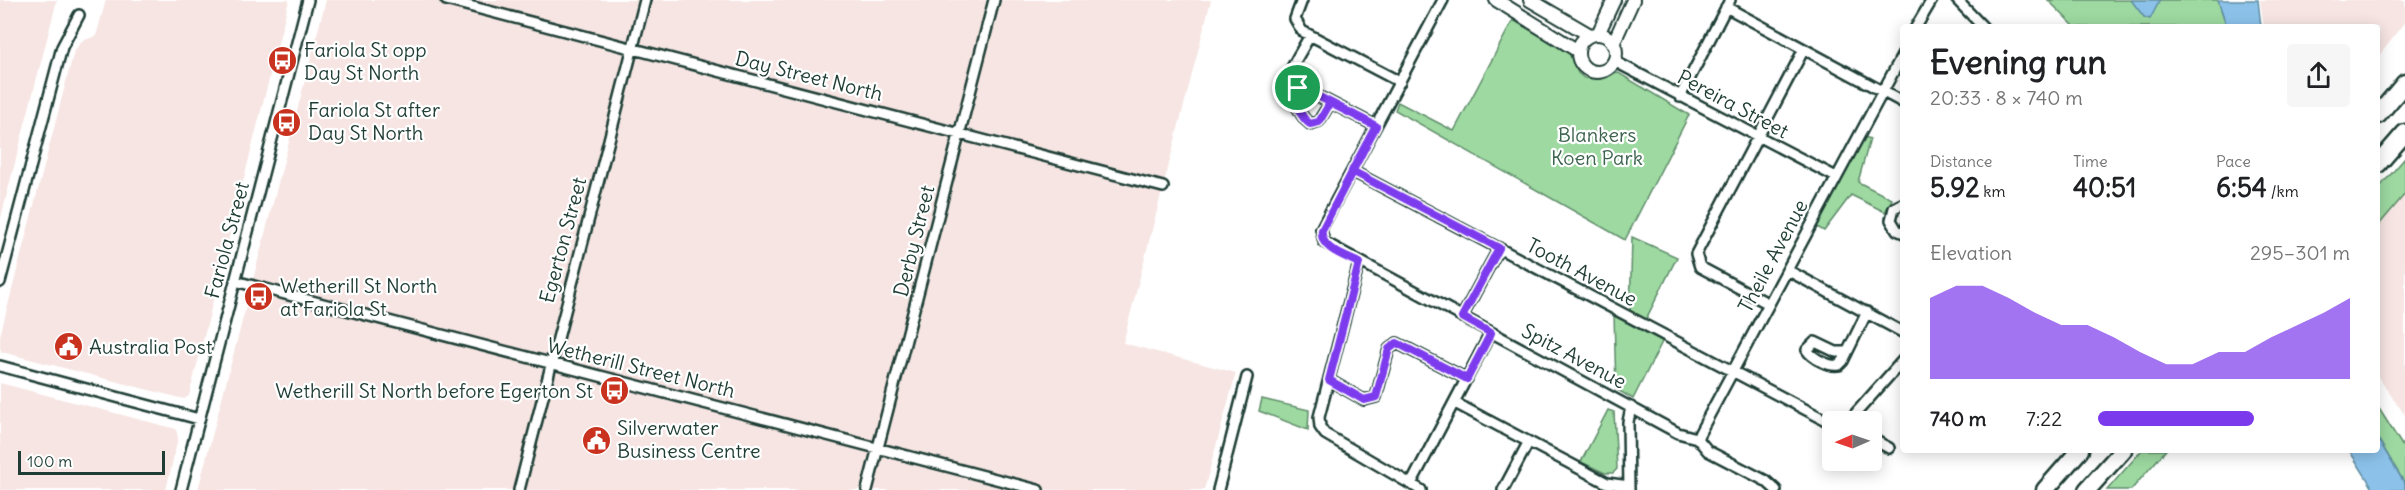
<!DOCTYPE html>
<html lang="en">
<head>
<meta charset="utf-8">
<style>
  body { margin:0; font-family:Delius,sans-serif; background:#f6f6f6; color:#202124; height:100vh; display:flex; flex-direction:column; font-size:22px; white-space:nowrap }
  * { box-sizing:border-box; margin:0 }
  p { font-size:20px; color:#757577 }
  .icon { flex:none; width:33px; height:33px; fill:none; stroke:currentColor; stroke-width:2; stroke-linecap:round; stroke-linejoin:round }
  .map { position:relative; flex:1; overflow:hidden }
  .panel { position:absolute; left:1900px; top:24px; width:480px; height:429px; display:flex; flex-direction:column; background:#fff; border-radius:6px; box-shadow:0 3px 15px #0003 }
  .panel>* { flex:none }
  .needle { width:39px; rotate:268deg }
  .controls { position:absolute; left:1822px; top:411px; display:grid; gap:12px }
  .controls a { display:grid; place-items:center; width:60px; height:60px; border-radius:6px; background:#fff; box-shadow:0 3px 15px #0003; font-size:30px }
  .scale { position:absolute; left:18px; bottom:15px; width:147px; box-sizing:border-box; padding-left:6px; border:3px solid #1f3d34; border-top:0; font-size:16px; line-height:21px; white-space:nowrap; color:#1f3d34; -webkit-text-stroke:4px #fff; paint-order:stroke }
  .pin { position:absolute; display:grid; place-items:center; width:51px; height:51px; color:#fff; margin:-26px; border:3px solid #fff; border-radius:50%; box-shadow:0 2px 6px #0007 }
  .round { display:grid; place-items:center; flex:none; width:63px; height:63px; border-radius:6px; background:#f6f6f6 }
  .summary { display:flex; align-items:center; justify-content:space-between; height:102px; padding:0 30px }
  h1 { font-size:33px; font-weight:800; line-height:45px }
  .figures { display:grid; grid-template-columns:repeat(3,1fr); gap:9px; height:102px; padding:6px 30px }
  .figures div { display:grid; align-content:center }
  .figures b { font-size:26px; font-weight:800 }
  .figures small { font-size:16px; font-weight:400 }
  .figures p { font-size:16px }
  .chart { height:168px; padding:12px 30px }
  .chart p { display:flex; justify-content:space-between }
  .chart svg { width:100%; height:108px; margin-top:6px; fill:#7c3aed; opacity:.7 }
  ul { padding:0 30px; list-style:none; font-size:20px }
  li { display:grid; grid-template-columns:96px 72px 1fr; align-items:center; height:45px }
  li i { height:15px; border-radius:8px; background:#7c3aed }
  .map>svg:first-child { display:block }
</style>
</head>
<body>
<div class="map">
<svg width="2405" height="490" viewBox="0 0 2405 490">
  <rect width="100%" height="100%" fill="#fff"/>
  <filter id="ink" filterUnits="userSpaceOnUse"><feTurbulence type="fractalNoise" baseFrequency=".0167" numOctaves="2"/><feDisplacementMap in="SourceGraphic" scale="12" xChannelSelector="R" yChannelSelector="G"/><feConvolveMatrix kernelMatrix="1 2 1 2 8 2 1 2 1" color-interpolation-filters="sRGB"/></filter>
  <g filter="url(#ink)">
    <!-- built -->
    <path fill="#f6e5e3" d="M0,0H57L0,221Z
      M106,0H289L189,396L184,399L2,352L0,348V336L74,51L82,41L96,36Z
      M326,0H1211L1123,343L1236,373L1204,490H198Z
      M2260,0H2405V23L2378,57V27H2264Z
      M2405,194V415L2378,377V226Z
      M0,383L176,429L178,438L166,490H0Z"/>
    <!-- green -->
    <path fill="#9dd9a0" stroke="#5e8b6a" stroke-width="1.5" d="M2048,0H2218L2227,27H2075Z
      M1513,20L1569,53L1578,73L1584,78L1599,79L1617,72L1689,115L1625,240L1395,110L1398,102L1454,131Z
      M1862,136L1870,139L1858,182L1892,199L1885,212L1851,195L1824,231L1815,226Z
      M2405,158V194L2378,226V189Z
      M1632,237L1677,257L1645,321L1630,315Z
      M1614,314L1664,338L1633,399L1616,389Z
      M1262,399L1309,410L1308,430L1259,411Z
      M2378,407L2405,450V484L2378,439Z
      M1608,410L1614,412L1617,469L1613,473H1605L1581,462Z
      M2142,450H2166L2131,490H2107Z"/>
    <!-- water -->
    <path fill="#8cc2ea" stroke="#608da1" stroke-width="1.5" d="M2131,0H2160L2150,19L2144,17Z
      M2218,0H2258L2261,27H2227Z
      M2378,439L2405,484V490H2374L2349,450H2378Z"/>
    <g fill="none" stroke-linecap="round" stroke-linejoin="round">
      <defs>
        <path id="minor" d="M446,0L1163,187
          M1302,0L1295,19L1302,31L1400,82
          M1443,0L1321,229L1324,242L1678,433L1697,438L1708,451L1766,481L1776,490
          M1957,0L1983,27
          M1726,7L1904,103
          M1916,27L1932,0
          M1310,35C1304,47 1296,58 1291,70C1287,84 1298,116 1310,124L1319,121L1330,103
          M1614,61L1836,177
          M1293,89H1304L1376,126
          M1680,97L1730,0
          M1352,171L1833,424
          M1904,203L1894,208L1891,220L1897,230L1904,233
          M1359,263L1319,417L1320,427L1325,434L1421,490
          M1787,270L1904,333
          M235,281L1038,490
          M0,282L62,47L79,15
          M1769,304L1700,267L1696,254L1804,49
          M1462,317L1499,248
          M1846,352H1836L1815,342L1807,350C1812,358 1829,367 1839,365L1843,361L1867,312
          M0,366L199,419
          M1329,380L1364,400L1376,397L1389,349L1397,343L1467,379
          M1455,403L1607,483L1629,486
          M1848,422L1904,359
          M1697,438L1904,52
          M1872,439L1889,448
          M1411,484L1491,332
          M181,490L308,0
          M519,490L645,0
          M867,490L994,0
          M1218,490L1247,377
          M1503,490L1528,443
          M1629,490L1628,422L1631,407"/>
        <path id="tertiary" d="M1496,0L1578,51
          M1530,0L1590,35
          M1598,34L1614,0
          M1578 53a19 19 0 1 1 38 0a19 19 0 1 1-38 0Z
          M1613,44L1633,0"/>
        <path id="motorway" d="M2378,115L2405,83
          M2378,164L2405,133
          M2045,490L2080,450
          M2087,490L2123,450"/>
      </defs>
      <!-- minor casing -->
      <use href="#minor" stroke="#1f3d34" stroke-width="14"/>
      <!-- tertiary casing -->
      <use href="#tertiary" stroke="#1f3d34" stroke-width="16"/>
      <!-- motorway casing -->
      <use href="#motorway" stroke="#1f3d34" stroke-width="21"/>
      <!-- minor -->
      <use href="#minor" stroke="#fff" stroke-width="9"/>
      <!-- tertiary -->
      <use href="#tertiary" stroke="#fff" stroke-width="12"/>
      <!-- motorway -->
      <use href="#motorway" stroke="#fff" stroke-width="16"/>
    </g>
  </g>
  <g fill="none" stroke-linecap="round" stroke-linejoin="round" filter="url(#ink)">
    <defs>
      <path id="route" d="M1298,88L1304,89L1376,126L1322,230C1319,249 1345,256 1359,263L1329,380L1364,400L1376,397L1389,349L1397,343L1467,379L1491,333L1462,317L1499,248L1352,171L1376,126L1330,103L1319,122L1310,124C1300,117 1295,101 1293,89L1298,88"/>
    </defs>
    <!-- route casing -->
    <use href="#route" stroke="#fff" stroke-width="12"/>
    <!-- route -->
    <use href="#route" stroke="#7c3aed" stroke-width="8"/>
  </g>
  <!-- icons -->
  <defs>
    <symbol id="bus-disc" viewBox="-11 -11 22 22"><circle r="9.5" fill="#c8321e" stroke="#fff"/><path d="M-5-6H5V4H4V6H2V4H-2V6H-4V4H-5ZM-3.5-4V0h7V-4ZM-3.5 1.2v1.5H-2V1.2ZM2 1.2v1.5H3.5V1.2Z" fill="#fff"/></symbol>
    <symbol id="civic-disc" viewBox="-11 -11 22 22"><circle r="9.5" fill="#c8321e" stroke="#fff"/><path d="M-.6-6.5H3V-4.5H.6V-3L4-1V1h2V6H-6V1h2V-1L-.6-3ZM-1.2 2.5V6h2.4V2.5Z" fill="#fff"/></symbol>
  </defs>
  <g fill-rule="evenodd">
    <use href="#bus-disc" x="266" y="44" width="33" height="33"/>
    <use href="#bus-disc" x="270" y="106" width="33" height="33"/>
    <use href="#bus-disc" x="242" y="280" width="33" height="33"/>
    <use href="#civic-disc" x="52" y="330" width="33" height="33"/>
    <use href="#bus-disc" x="598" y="374" width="33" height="33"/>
    <use href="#civic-disc" x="580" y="424" width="33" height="33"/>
  </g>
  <g text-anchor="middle" stroke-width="4.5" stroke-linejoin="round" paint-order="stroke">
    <!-- poi labels -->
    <g font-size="20" fill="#1f3d34" stroke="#fff" text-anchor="start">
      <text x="304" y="57">Fariola St opp<tspan x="304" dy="23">Day St North</tspan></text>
      <text x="308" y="117">Fariola St after<tspan x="308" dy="23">Day St North</tspan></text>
      <text x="280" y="293">Wetherill St North<tspan x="280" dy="23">at Fariola St</tspan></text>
      <text x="89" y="354">Australia Post</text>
      <text x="593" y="398" text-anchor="end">Wetherill St North before Egerton St</text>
      <text x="617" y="435">Silverwater<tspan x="617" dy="23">Business Centre</tspan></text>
    </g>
    <!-- street labels -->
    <g font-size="20" fill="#1f3d34" stroke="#fff">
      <text transform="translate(809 76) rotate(14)" y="7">Day Street North</text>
      <text transform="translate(1733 104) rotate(28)" y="7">Pereira Street</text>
      <text transform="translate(227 240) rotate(-75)" y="7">Fariola Street</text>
      <text transform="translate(563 240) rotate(-75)" y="7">Egerton Street</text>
      <text transform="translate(914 241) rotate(-76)" y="7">Derby Street</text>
      <text transform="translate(1773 256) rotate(-62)" y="7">Theile Avenue</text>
      <text transform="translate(1582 272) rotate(28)" y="7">Tooth Avenue</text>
      <text transform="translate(1574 356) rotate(28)" y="7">Spitz Avenue</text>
      <text transform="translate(641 368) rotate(14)" y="7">Wetherill Street North</text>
    </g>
    <!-- park labels -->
    <g font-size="20" fill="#3e644f" stroke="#fff">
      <text x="1597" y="142">Blankers<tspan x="1597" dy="23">Koen Park</tspan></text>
    </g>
  </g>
</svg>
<div class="controls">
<a><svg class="needle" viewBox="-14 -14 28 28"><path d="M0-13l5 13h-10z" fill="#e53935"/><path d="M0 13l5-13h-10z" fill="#757577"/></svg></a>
</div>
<div class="scale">100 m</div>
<div class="pin" style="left:1298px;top:88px;background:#1e9e55"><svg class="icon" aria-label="arrive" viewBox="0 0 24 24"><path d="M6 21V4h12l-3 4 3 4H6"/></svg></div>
<section class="panel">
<div class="summary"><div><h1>Evening run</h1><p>20:33 · 8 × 740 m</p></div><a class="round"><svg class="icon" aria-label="share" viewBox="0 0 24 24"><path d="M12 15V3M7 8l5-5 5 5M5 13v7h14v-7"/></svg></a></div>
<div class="figures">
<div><p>Distance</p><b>5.92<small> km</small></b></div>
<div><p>Time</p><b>40:51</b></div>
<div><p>Pace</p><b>6:54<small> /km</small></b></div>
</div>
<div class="chart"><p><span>Elevation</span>295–301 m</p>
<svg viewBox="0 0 160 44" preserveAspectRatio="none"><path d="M0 44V11L10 6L20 6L30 11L40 17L50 22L60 22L70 27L80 33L90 38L100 38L110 33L120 33L130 27L140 22L150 17L160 11V44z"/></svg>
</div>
<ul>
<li><b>740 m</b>7:22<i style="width:62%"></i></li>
</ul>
</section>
</div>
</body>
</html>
